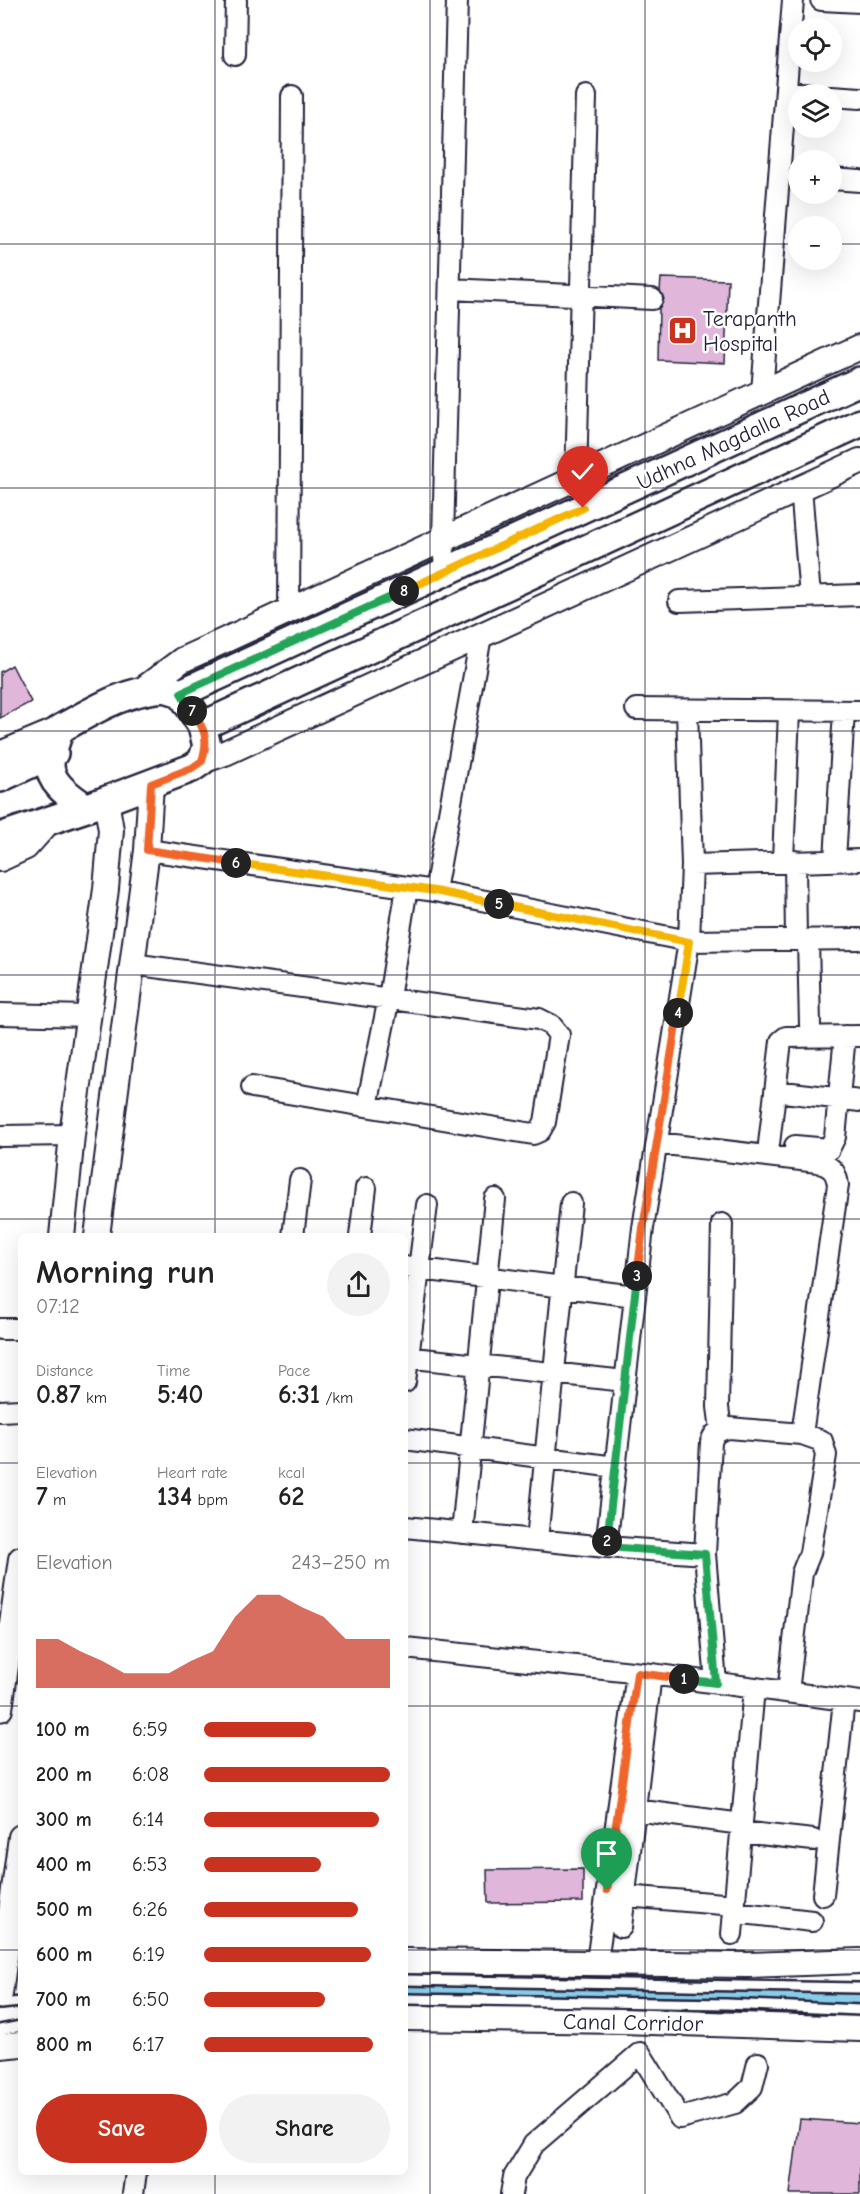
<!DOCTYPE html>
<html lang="en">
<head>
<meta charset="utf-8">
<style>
  body { margin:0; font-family:"Comic Neue",sans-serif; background:#f2f2f2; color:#222; height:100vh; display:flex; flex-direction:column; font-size:22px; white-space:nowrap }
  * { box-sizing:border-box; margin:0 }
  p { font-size:20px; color:#767676 }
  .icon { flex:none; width:33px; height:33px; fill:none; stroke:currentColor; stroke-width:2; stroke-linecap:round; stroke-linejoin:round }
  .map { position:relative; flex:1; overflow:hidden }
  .drawer { position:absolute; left:18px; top:1233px; width:390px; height:942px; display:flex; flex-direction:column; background:#fff; border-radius:9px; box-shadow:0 6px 24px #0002 }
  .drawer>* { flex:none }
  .fabs { position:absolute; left:788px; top:18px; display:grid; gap:12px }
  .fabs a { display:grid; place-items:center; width:54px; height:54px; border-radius:50%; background:#fff; box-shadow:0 6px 24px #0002; font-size:30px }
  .pin { position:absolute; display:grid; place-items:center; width:51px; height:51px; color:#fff; margin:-62px -26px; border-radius:50% 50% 50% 0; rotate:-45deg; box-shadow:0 0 6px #0007 }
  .pin .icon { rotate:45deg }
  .km { position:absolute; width:30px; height:30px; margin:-15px; border-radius:50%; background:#222; color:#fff; font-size:16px; line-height:30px; text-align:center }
  .round { display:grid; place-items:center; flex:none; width:63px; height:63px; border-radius:32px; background:#f2f2f2 }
  .headline { display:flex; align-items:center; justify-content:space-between; height:102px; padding:0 18px }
  h1 { font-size:33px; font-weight:600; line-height:45px }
  .stats { display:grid; grid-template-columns:repeat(3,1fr); gap:9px; height:102px; padding:6px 18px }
  .stats div { display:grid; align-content:center }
  .stats b { font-size:26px; font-weight:600 }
  .stats small { font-size:16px; font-weight:400 }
  .stats p { font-size:16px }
  .chart { height:168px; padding:12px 18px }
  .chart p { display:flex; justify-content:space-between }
  .chart svg { width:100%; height:108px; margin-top:6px; fill:#c8321e; opacity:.7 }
  .cta { display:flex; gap:12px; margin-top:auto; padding:12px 18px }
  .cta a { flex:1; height:69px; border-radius:36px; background:#c8321e; color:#fff; font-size:24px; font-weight:600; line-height:69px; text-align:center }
  .cta a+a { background:#f2f2f2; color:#222 }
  ul { padding:0 18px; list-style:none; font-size:20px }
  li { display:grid; grid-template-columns:96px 72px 1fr; align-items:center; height:45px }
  li i { height:15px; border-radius:8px; background:#c8321e }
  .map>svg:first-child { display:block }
</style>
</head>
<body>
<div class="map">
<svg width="860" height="2194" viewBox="0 0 860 2194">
  <rect width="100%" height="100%" fill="#fff"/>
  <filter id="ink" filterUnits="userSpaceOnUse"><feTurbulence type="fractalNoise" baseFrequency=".0167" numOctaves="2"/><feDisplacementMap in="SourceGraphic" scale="12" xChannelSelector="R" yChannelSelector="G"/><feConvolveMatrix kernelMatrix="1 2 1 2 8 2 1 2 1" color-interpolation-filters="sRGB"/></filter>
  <g filter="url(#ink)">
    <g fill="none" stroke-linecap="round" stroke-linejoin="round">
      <!-- canal -->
      <path stroke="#88ccea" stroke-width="18" d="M405,1988L860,1995"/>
    </g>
    <!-- building -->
    <path fill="#e1b6db" stroke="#22223b" stroke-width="1.5" d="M661,278L728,280L725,363L658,360L659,308L664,299L660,291Z
      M12,665L31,702L0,718V672Z
      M583,1869V1902L488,1903L487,1870Z
      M800,2119L860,2123V2194H790Z"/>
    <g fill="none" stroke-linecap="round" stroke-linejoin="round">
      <defs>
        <path id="service" d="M405,1980L860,1988
          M405,1999L727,2004L860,2010
          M0,2004L21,2002
          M0,2030L21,2026"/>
        <path id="minor" d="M821,0L860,2
          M235,55L236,0
          M786,92L814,94
          M831,96L860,98
          M831,179L860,181
          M450,289L652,299
          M762,392L793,0
          M576,478L586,96
          M801,488L810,597
          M445,572L443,540L457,0
          M679,601L860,595
          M289,611L292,96
          M636,709L860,711
          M147,850L435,891L689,941L860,939
          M835,860L844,711
          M783,861L789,711
          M795,861L796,940
          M692,865L860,860
          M435,891L481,636
          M808,940L810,1025
          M132,964L539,1019L551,1025L559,1035L545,1122L540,1131L533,1134L252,1087
          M0,1014L90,1016
          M775,1091L860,1101
          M367,1106L389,998L407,887
          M0,1136L72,1135
          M657,1143L818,1162C831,1167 836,1170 838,1185L802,1434
          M769,1144L781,1041L786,1037L860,1036
          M795,1146L829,1149L835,1137L845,1036
          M293,1236L300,1180
          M360,1236L366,1188
          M405,1267L635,1296
          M0,1329H21
          M405,1357L625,1381
          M405,1382L427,1205
          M0,1411L21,1410
          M721,1430L718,1407L722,1224
          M405,1439L615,1467
          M405,1527L606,1547L705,1554
          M462,1533L495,1199
          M537,1540L571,1203
          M606,1547L643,1228L689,941L692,865L687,710
          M405,1648L651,1674L860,1702
          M716,1683L705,1554L711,1442C714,1432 720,1430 729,1428L802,1434L822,1441L826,1455L810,1553L802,1573L788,1692
          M635,1810L742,1824
          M741,1832L813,1840
          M823,1895L844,1700
          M625,1896L735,1905
          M734,1912L812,1921
          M621,1927L651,1674
          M732,1934L754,1688
          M597,1962L637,1673
          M133,2194L136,2172
          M511,2194L514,2177L534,2144L640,2053L680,2118L735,2103L752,2087L758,2063"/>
        <path id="tertiary" d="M142,690L182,660L860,347
          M0,754L60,729
          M202,761L225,753L860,461
          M0,859L26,847L51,819
          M62,1236L72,1135L106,889L111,830L106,800
          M97,1236L147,850L151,784
          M0,1709L21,1559
          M405,1961L748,1965L860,1961
          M0,1994L21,1837
          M405,2018L621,2021L860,2029
          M0,2046L21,2044"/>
        <path id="secondary" d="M165,688L181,693L202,726L207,746L202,761L192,768L86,808C73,798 50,785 50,765C50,756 57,738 60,729C96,709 124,691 165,688Z
          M181,693L860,381
          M202,726L860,423
          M0,778L54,753
          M0,837L86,808"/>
      </defs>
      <!-- service casing -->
      <use href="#service" stroke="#22223b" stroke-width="14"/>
      <!-- minor casing -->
      <use href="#minor" stroke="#22223b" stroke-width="24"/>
      <!-- tertiary casing -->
      <use href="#tertiary" stroke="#22223b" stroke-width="28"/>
      <!-- secondary casing -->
      <use href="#secondary" stroke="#22223b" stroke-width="32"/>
      <!-- service -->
      <use href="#service" stroke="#fff" stroke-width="9"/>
      <!-- minor -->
      <use href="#minor" stroke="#fff" stroke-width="20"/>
      <!-- tertiary -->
      <use href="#tertiary" stroke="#fff" stroke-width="24"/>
      <!-- secondary -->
      <use href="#secondary" stroke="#fff" stroke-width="27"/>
    </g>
  </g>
  <g fill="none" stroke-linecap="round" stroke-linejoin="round" filter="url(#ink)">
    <defs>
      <path id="split-1" d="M607,1890L637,1673L684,1679"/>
      <path id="split-2" d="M607,1541L606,1547L705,1554L716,1683L684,1679"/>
      <path id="split-3" d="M607,1541L637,1276"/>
      <path id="split-4" d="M637,1276L643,1228L678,1013"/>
      <path id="split-5" d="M499,904L689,942L678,1013"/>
      <path id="split-6" d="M236,863L435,891L499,904"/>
      <path id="split-7" d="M192,711C205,729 209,739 202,761L192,768L151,784L147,850L236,863"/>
      <path id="split-8" d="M192,711L181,693L404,591"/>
      <path id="split-9" d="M404,591L583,508"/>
    </defs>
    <!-- split-1 casing -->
    <use href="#split-1" stroke="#fff" stroke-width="12"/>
    <!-- split-2 casing -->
    <use href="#split-2" stroke="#fff" stroke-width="12"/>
    <!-- split-3 casing -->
    <use href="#split-3" stroke="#fff" stroke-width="12"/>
    <!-- split-4 casing -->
    <use href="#split-4" stroke="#fff" stroke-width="12"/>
    <!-- split-5 casing -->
    <use href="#split-5" stroke="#fff" stroke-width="12"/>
    <!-- split-6 casing -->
    <use href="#split-6" stroke="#fff" stroke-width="12"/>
    <!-- split-7 casing -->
    <use href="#split-7" stroke="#fff" stroke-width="12"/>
    <!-- split-8 casing -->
    <use href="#split-8" stroke="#fff" stroke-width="12"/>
    <!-- split-9 casing -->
    <use href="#split-9" stroke="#fff" stroke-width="12"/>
    <!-- split-1 -->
    <use href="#split-1" stroke="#f0652b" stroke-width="8"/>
    <!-- split-2 -->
    <use href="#split-2" stroke="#22a559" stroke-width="8"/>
    <!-- split-3 -->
    <use href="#split-3" stroke="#22a559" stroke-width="8"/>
    <!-- split-4 -->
    <use href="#split-4" stroke="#f0652b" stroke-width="8"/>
    <!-- split-5 -->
    <use href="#split-5" stroke="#f5b400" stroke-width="8"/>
    <!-- split-6 -->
    <use href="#split-6" stroke="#f5b400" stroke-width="8"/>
    <!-- split-7 -->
    <use href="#split-7" stroke="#f0652b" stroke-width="8"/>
    <!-- split-8 -->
    <use href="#split-8" stroke="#22a559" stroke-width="8"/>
    <!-- split-9 -->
    <use href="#split-9" stroke="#f5b400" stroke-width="8"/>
  </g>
  <!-- grid -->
  <path fill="none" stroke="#22223b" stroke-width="1.5" stroke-opacity="0.55" d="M215,0V1236M430,0V2194M645,0V2194M0,244H798M831,244H860M0,488H860M0,731H860M0,975H860M0,1219H860M0,1463H21M405,1463H860M0,1706H21M405,1706H860M0,1950H21M405,1950H860M215,2172V2194"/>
  <!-- icons -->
  <defs>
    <symbol id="hospital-square" viewBox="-11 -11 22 22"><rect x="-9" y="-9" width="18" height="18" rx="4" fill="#c8321e" stroke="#fff"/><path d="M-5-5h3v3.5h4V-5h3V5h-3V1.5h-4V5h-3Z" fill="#fff"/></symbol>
  </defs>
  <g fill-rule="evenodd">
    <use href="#hospital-square" x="666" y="314" width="33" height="33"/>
  </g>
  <g text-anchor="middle" stroke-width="5" stroke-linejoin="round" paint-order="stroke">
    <!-- poi labels -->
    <g font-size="22" fill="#22223b" stroke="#fff" text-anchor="start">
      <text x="703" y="326">Terapanth<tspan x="703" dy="25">Hospital</tspan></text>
    </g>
    <!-- street labels -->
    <g font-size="22" fill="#22223b" stroke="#fff">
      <text transform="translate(733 439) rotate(-25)" y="8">Udhna Magdalla Road</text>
      <text transform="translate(633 2022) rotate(1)" y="8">Canal Corridor</text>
    </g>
  </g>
</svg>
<div class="fabs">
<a><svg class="icon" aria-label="locate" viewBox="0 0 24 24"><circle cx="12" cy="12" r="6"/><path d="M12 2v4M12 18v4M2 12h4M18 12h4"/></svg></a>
<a><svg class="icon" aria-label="layers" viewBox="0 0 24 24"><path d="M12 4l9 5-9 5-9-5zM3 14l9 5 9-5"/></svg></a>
<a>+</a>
<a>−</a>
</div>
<div class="pin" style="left:607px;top:1890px;background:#1e9e55"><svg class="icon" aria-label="arrive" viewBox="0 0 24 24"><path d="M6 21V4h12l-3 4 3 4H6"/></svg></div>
<div class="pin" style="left:583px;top:508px;background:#d93025"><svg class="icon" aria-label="check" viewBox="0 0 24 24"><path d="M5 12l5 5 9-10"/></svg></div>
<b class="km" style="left:684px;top:1679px">1</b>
<b class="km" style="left:607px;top:1541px">2</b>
<b class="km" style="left:637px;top:1276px">3</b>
<b class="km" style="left:678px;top:1013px">4</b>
<b class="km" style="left:499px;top:904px">5</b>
<b class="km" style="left:236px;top:863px">6</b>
<b class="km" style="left:192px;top:711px">7</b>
<b class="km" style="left:404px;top:591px">8</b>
<section class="drawer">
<div class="headline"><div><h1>Morning run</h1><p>07:12</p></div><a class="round"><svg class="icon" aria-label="share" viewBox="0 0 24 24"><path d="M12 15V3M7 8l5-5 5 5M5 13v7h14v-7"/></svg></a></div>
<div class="stats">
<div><p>Distance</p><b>0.87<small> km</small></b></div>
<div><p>Time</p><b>5:40</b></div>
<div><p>Pace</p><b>6:31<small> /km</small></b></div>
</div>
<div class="stats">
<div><p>Elevation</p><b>7<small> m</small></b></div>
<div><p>Heart rate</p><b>134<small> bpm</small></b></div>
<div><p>kcal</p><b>62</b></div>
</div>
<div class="chart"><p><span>Elevation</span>243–250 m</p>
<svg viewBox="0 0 160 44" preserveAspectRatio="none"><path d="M0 44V24L10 24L20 29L30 33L40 38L50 38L60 38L70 33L80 29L90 15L100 6L110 6L120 11L130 15L140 24L150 24L160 24V44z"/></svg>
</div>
<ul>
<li><b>100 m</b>6:59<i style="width:60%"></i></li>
<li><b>200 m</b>6:08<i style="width:100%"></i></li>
<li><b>300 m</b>6:14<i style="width:94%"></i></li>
<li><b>400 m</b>6:53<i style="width:63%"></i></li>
<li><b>500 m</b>6:26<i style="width:83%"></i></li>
<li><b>600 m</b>6:19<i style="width:90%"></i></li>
<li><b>700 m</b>6:50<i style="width:65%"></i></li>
<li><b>800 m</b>6:17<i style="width:91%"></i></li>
</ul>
<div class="cta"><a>Save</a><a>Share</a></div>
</section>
</div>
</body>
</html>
